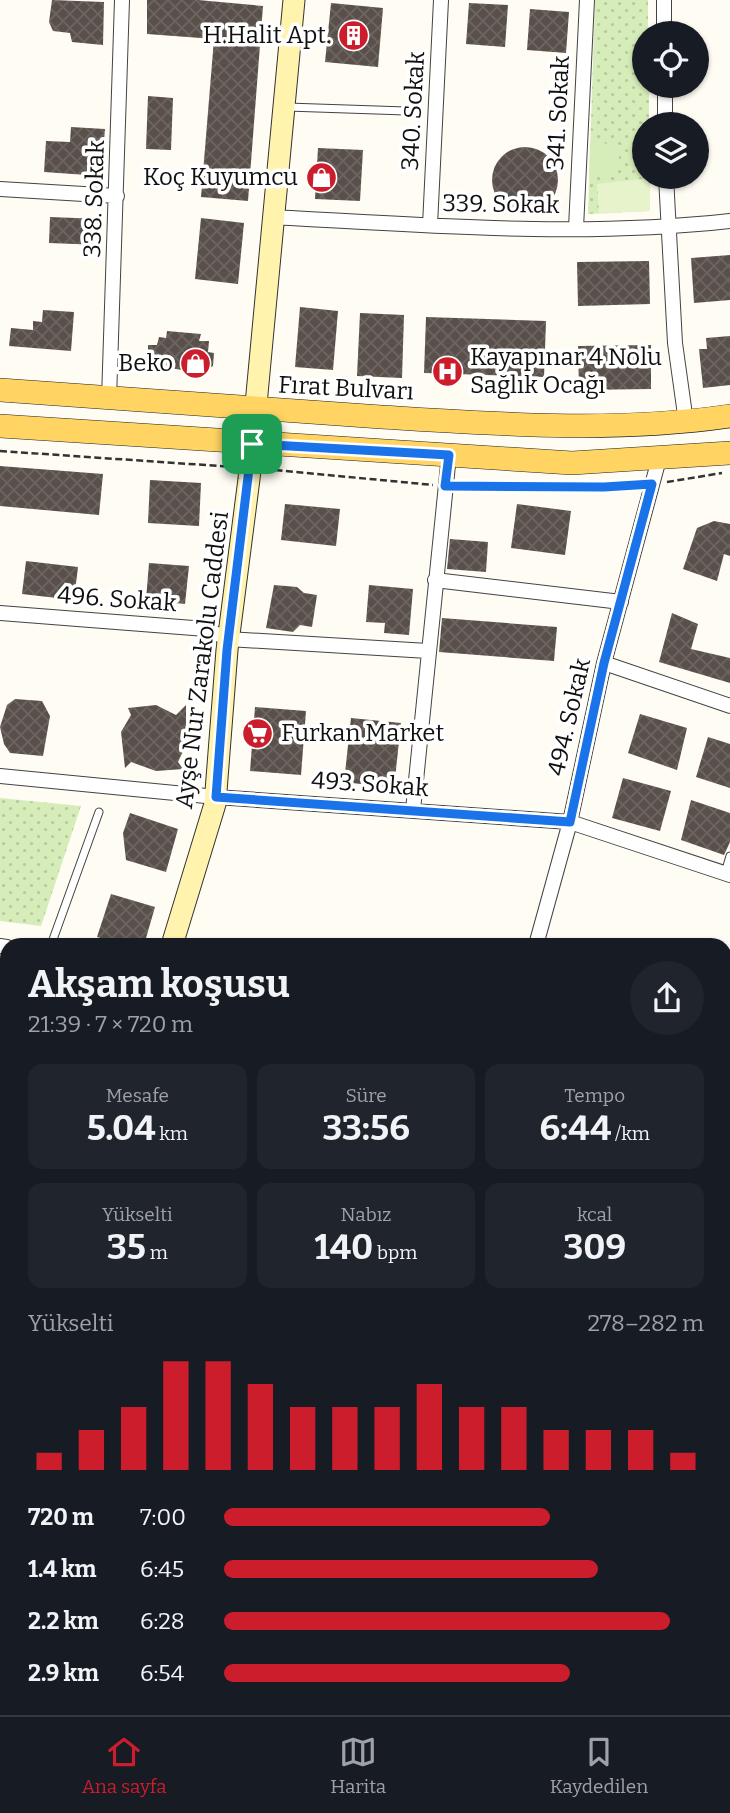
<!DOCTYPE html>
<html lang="tr">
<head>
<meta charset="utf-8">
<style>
  body { margin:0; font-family:Bitter,serif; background:#20242c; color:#f1f3f6; height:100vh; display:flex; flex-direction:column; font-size:26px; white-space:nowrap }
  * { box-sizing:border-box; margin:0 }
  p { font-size:23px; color:#9ea1a6 }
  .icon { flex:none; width:38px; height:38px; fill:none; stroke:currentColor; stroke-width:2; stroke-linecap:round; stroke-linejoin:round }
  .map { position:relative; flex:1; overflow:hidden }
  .drawer { position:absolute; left:0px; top:938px; width:732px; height:777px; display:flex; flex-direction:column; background:#171b24; border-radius:21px 21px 0 0; box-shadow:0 2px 5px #0004 }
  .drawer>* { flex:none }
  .tools { position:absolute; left:632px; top:21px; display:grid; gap:14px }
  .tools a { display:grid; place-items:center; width:77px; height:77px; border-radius:50%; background:#171b24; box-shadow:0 2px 5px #0004; font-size:35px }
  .pin { position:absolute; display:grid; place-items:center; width:60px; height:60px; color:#fff; margin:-30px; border-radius:14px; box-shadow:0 4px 10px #0006 }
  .round { display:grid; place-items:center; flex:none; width:74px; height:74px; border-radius:37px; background:#20242c }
  .headline { display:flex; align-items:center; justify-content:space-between; height:119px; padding:0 28px }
  h1 { font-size:38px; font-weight:700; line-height:52px }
  .metrics { display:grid; grid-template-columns:repeat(3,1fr); gap:10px; height:119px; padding:7px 28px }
  .metrics div { display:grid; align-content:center; border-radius:14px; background:#20242c; text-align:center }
  .metrics b { font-size:35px; font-weight:700 }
  .metrics small { font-size:19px; font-weight:400 }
  .metrics p { font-size:19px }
  .chart { height:196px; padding:14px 28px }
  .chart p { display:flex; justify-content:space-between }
  .chart svg { width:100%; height:126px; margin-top:7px; stroke:#cb1d2c; stroke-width:6 }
  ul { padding:0 28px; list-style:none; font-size:23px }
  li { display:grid; grid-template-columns:112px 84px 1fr; align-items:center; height:52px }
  li i { height:18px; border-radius:9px; background:#cb1d2c }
  .tabs { display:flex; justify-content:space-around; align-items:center; height:98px; border-top:2px solid #363941; background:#171b24; font-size:19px; color:#9ea1a6 }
  .tabs a { display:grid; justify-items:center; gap:4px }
  .tabs .active { color:#cb1d2c }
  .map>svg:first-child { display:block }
</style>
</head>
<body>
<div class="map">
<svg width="730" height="1715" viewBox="0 0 730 1715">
  <defs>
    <pattern id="grass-dots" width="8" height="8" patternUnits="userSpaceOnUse" patternTransform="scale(1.75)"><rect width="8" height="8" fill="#d6edb9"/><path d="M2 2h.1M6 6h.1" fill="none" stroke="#b7ca9e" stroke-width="1.8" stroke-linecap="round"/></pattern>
    <pattern id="building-cross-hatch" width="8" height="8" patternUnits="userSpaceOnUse" patternTransform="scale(1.75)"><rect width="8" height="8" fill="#5a504b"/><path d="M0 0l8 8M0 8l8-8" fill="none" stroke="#6d6561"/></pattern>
  </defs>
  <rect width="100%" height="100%" fill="#fffcf3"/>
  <!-- grass -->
  <path fill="url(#grass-dots)" d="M595,0H648V33H644V86H649V124H644V177H650V211L588,214Z
    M0,798L81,806L41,926L0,921Z"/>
  <!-- park -->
  <path fill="#d6edb9" d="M590,142L620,145L617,176L589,177Z
    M0,956L7,957V1055L0,1053Z
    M0,1220L7,1222V1283L0,1281Z"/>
  <!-- pitch -->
  <path fill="#e7f4cb" d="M650,178V211L599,213L597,184Z"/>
  <!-- building -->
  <path fill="url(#building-cross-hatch)" d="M52,0L104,2L103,45L72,42L70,33L53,31L49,22Z
    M147,0H198L263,6L248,201L201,197L214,39L147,34Z
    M331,3L383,8L378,67L325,62Z
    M469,3L508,5L505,47L466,44Z
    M530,9L569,12L566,53L527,50Z
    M148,96L173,98L171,150L146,149Z
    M71,127L105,129L101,176L44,172L46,141L70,142Z
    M492 180a33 33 0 1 1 66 0a33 33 0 1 1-66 0Z
    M318,148L363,150L360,201L315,199Z
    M50,217L101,219L100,245L49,243Z
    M201,218L244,223L238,284L195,279Z
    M730,255V300L694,303L691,258Z
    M649,261L650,304L578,306L577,262Z
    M300,307L338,311L333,370L295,367Z
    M43,310L74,312L71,351L9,346L11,328L33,330V321L42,322Z
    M360,313L404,315L402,378L357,376Z
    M426,317L546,321L544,377L424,373Z
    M167,331L201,334L199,341H209L208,352L214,353L213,366L201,373L157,366L148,355V345H157L159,337L166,338Z
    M730,336V385L703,388L699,349H707L706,338Z
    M651,345V389L579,390L578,346Z
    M0,466L103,474L99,515L0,506Z
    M150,480L201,483L199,526L148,523Z
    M285,504L340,509L336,546L281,540Z
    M517,504L571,511L565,555L511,548Z
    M714,521L730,524V556L724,554L717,581L683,569L697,528Z
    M450,539L488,542L486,572L447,569Z
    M26,561L78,567L74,600L22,594Z
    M149,563L189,566L185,604L146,600Z
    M274,585L297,587L304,593L317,595L312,627L300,625L293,632L266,628Z
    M369,585L413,589L409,635L384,633L385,623L366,622Z
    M672,613L698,624L691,649L730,658V683L659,662Z
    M442,618L557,627L554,661L439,652Z
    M15,699L42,701L50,716L43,756L10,753L4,744L0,727L7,705Z
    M156,705L176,715L186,705V745L178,762L183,769L156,771L131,762L125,768L121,732L131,715L128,708Z
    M255,707L306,711L301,775L250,771Z
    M640,714L687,728L677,770L628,753Z
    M351,718L401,723L394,788L344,782Z
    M708,737L730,744V788L696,777Z
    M623,778L671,791L660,831L612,818Z
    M691,800L730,813V842L724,855L681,840Z
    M130,813L178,829L166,872L126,860L123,833Z
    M111,894L155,907L144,945H123L97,937Z"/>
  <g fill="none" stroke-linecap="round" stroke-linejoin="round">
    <defs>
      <path id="lane" d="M287,107L406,111
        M725,873L730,856
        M51,945L99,812"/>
      <path id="street" d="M664,0V33
        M665,86V124
        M666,177L675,343L686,422
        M0,189L117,196
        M272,217C424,225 578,238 730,221
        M430,225L441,0
        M576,228L587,0
        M109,399L122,0
        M435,580L621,602
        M0,613L206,629L228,639L428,651
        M604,663L730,706
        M0,776L216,797L570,822L730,875
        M413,810L449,455
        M536,945L570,822L604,663L659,459
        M0,946L7,947
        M0,1067L7,1069
        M724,1152L730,1154
        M724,1327L730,1316
        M724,1516L730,1518
        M0,1616L7,1618
        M724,1627L730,1616
        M724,1685L730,1687
        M302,1708L318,1715
        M507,1715L511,1708
        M591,1715L610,1708"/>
      <path id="secondary" d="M172,945L215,804L227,650L249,479L294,0
        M0,1508L7,1484"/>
      <path id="primary" d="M0,390C127,400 254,409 381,417C497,424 614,433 730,416
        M0,426L572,463L730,453"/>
    </defs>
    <!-- lane casing -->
    <use href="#lane" stroke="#434343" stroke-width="9"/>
    <!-- street casing -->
    <use href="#street" stroke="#434343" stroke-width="16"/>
    <!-- secondary casing -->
    <use href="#secondary" stroke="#323232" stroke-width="23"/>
    <!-- primary casing -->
    <use href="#primary" stroke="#212121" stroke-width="24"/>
    <!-- path -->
    <path stroke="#323232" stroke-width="2.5" stroke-dasharray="7 3.5" stroke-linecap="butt" d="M0,451L234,467
      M265,469L433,485
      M667,482L722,473
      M460,486L639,485
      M0,1005L7,1007
      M0,1039L7,1038"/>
    <!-- lane -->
    <use href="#lane" stroke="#fff" stroke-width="7"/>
    <!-- street -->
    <use href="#street" stroke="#fff" stroke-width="14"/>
    <!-- secondary -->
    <use href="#secondary" stroke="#fff3ae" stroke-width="21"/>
    <!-- primary -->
    <use href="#primary" stroke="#ffd463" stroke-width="23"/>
  </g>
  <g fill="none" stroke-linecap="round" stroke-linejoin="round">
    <defs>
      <path id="route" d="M252,444L449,455L445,486L604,487L652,484L604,663L570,822L216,797L227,650Z"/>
    </defs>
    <!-- route casing -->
    <use href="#route" stroke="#fff" stroke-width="14"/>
    <!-- route -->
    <use href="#route" stroke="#1a73e8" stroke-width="9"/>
  </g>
  <!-- icons -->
  <defs>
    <symbol id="building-disc" viewBox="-11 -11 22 22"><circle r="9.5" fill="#cb1d2c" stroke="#fff"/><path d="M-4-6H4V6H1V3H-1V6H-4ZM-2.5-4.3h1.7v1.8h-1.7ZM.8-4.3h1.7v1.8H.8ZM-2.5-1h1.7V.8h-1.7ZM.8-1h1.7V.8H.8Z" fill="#fff"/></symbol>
    <symbol id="shop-disc" viewBox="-11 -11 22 22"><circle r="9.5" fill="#cb1d2c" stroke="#fff"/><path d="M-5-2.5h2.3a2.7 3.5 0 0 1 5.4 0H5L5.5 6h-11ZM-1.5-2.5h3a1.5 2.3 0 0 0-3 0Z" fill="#fff"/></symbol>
    <symbol id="hospital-disc" viewBox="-11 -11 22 22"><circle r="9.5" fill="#cb1d2c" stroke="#fff"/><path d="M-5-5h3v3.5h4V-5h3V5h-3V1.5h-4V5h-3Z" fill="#fff"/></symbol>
    <symbol id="supermarket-disc" viewBox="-11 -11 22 22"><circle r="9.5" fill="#cb1d2c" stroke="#fff"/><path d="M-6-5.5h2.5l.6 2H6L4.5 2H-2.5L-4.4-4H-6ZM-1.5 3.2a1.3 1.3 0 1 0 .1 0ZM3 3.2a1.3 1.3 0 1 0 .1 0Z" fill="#fff"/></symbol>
  </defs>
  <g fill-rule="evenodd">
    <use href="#building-disc" x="336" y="18" width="35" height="35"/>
    <use href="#shop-disc" x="304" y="160" width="35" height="35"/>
    <use href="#shop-disc" x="178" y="346" width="35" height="35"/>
    <use href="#hospital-disc" x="430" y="354" width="35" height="35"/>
    <use href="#supermarket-disc" x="240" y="716" width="35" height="35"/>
  </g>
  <g text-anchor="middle" stroke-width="7" stroke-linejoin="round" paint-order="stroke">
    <!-- poi labels -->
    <g font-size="24" fill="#101010" stroke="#fff" text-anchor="end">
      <text x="331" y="43">H.Halit Apt.</text>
      <text x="298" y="185">Koç Kuyumcu</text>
      <text x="470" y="365" text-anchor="start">Kayapınar 4 Nolu<tspan x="470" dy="28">Sağlık Ocağı</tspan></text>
      <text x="173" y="371">Beko</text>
      <text x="281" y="741" text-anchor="start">Furkan Market</text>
    </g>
    <!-- street labels -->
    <g font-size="24" fill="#101010" stroke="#fff">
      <text transform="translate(413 111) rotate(-87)" y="8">340. Sokak</text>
      <text transform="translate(558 113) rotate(-87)" y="8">341. Sokak</text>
      <text transform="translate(94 199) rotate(-88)" y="8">338. Sokak</text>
      <text transform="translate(501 204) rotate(1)" y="8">339. Sokak</text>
      <text transform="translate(346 388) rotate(3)" y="8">Fırat Bulvarı</text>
      <text transform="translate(117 599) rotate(4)" y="8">496. Sokak</text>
      <text transform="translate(202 660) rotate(-83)" y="8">Ayşe Nur Zarakolu Caddesi</text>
      <text transform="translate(569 717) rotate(-77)" y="8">494. Sokak</text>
      <text transform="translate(370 784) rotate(4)" y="8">493. Sokak</text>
    </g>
  </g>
</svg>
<div class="tools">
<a><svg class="icon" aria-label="locate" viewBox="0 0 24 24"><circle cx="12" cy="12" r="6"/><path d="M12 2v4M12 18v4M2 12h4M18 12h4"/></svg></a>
<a><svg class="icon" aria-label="layers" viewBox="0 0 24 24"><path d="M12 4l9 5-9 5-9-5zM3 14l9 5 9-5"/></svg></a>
</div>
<div class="pin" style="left:252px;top:444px;background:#1e9e55"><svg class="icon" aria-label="arrive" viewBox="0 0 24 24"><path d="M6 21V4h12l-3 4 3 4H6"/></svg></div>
<section class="drawer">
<div class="headline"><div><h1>Akşam koşusu</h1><p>21:39 · 7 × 720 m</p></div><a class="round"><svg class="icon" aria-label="share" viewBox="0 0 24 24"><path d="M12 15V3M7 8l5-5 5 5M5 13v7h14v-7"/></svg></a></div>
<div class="metrics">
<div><p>Mesafe</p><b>5.04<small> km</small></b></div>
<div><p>Süre</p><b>33:56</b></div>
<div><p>Tempo</p><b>6:44<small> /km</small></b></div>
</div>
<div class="metrics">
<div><p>Yükselti</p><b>35<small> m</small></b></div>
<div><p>Nabız</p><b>140<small> bpm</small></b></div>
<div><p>kcal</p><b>309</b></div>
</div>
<div class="chart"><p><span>Yükselti</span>278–282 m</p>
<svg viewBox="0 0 160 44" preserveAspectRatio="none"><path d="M5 44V38M15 44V30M25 44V22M35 44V6M45 44V6M55 44V14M65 44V22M75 44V22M85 44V22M95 44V14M105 44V22M115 44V22M125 44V30M135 44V30M145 44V30M155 44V38"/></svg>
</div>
<ul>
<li><b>720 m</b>7:00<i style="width:68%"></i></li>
<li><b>1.4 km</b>6:45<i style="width:78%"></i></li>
<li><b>2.2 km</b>6:28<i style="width:93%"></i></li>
<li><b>2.9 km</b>6:54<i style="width:72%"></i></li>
</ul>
</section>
</div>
<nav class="tabs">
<a class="active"><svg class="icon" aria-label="home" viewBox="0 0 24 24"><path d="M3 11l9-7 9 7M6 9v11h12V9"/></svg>Ana sayfa</a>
<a><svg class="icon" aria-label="map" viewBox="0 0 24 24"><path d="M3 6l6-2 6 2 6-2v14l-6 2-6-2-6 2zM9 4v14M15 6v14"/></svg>Harita</a>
<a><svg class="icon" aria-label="saved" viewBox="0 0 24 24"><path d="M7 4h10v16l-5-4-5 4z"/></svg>Kaydedilen</a>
</nav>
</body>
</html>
